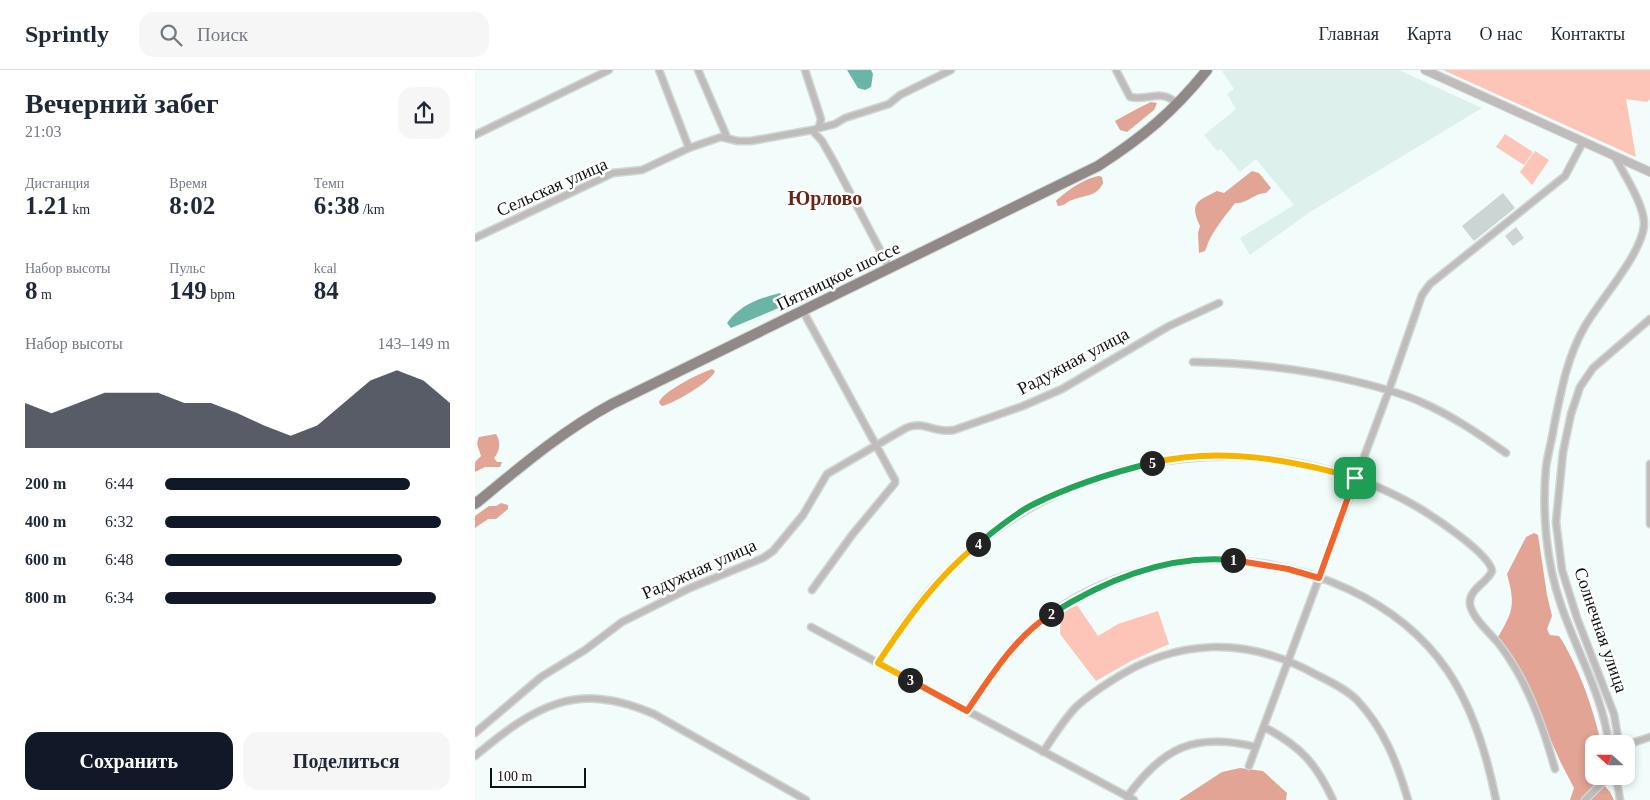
<!DOCTYPE html>
<html lang="ru">
<head>
<meta charset="utf-8">
<style>
  body { margin:0; font-family:"Times New Roman",serif; background:#f6f6f7; color:#1f2937; height:100vh; display:flex; flex-direction:column; font-size:19px; white-space:nowrap }
  * { box-sizing:border-box; margin:0 }
  p { font-size:16px; color:#747a83 }
  .icon { flex:none; width:28px; height:28px; fill:none; stroke:currentColor; stroke-width:2; stroke-linecap:round; stroke-linejoin:round }
  .map { position:relative; flex:1; overflow:hidden }
  .side { display:flex; flex-direction:column; background:#fff; width:475px }
  .side>* { flex:none }
  .needle { width:32px; rotate:291deg }
  .fabs { position:absolute; left:1110px; top:665px; display:grid; gap:10px }
  .fabs a { display:grid; place-items:center; width:50px; height:50px; border-radius:10px; background:#fff; box-shadow:0 2px 8px #0003; font-size:25px }
  .scale { position:absolute; left:15px; bottom:12px; width:96px; box-sizing:border-box; padding-left:5px; border:2px solid #0f1212; border-top:0; font-size:14px; line-height:18px; white-space:nowrap; color:#0f1212; -webkit-text-stroke:4px #fff; paint-order:stroke }
  .pin { position:absolute; display:grid; place-items:center; width:42px; height:42px; color:#fff; margin:-21px; border-radius:10px; box-shadow:0 2px 8px #0006 }
  .km { position:absolute; width:25px; height:25px; margin:-12px; border-radius:50%; background:#222; color:#fff; font-size:14px; line-height:25px; text-align:center }
  .round { display:grid; place-items:center; flex:none; width:52px; height:52px; border-radius:15px; background:#f6f6f7 }
  .headline { display:flex; align-items:center; justify-content:space-between; height:85px; padding:0 25px }
  h1 { font-size:28px; font-weight:700; line-height:38px }
  .figures { display:grid; grid-template-columns:repeat(3,1fr); gap:8px; height:85px; padding:5px 25px }
  .figures div { display:grid; align-content:center }
  .figures b { font-size:25px; font-weight:700 }
  .figures small { font-size:14px; font-weight:400 }
  .figures p { font-size:14px }
  .chart { height:140px; padding:10px 25px }
  .chart p { display:flex; justify-content:space-between }
  .chart svg { width:100%; height:90px; margin-top:5px; fill:#111827; opacity:.7 }
  .action { display:flex; gap:10px; margin-top:auto; padding:10px 25px }
  .action a { flex:1; height:58px; border-radius:15px; background:#111827; color:#fff; font-size:20px; font-weight:700; line-height:58px; text-align:center }
  .action a+a { background:#f6f6f7; color:#1f2937 }
  ul { padding:0 25px; list-style:none; font-size:16px }
  li { display:grid; grid-template-columns:80px 60px 1fr; align-items:center; height:38px }
  li i { height:12px; border-radius:6px; background:#111827 }
  header { display:flex; align-items:center; gap:30px; box-sizing:border-box; height:70px; padding:0 25px; background:#fff; border-bottom:1px solid #e0e1e3 }
  header strong { font-size:24px }
  nav { display:flex; gap:28px; margin-inline-start:auto; font-size:18px }
  .search { width:350px; height:45px; background:#f6f6f7; display:flex; align-items:center; gap:12px; box-sizing:border-box; padding:0 18px; border-radius:15px; color:#747a83; font-size:19px }
  main { display:flex; flex:1; min-height:0 }
  .map>svg:first-child { display:block }
</style>
</head>
<body>
<header>
<strong>Sprintly</strong>
<div class="search"><svg class="icon" aria-label="search" viewBox="0 0 24 24"><circle cx="10" cy="10" r="6"/><path d="M15 15l6 6"/></svg>Поиск</div>
<nav><a>Главная</a><a>Карта</a><a>О нас</a><a>Контакты</a></nav>
</header>
<main>
<section class="side">
<div class="headline"><div><h1>Вечерний забег</h1><p>21:03</p></div><a class="round"><svg class="icon" aria-label="share" viewBox="0 0 24 24"><path d="M12 15V3M7 8l5-5 5 5M5 13v7h14v-7"/></svg></a></div>
<div class="figures">
<div><p>Дистанция</p><b>1.21<small> km</small></b></div>
<div><p>Время</p><b>8:02</b></div>
<div><p>Темп</p><b>6:38<small> /km</small></b></div>
</div>
<div class="figures">
<div><p>Набор высоты</p><b>8<small> m</small></b></div>
<div><p>Пульс</p><b>149<small> bpm</small></b></div>
<div><p>kcal</p><b>84</b></div>
</div>
<div class="chart"><p><span>Набор высоты</span>143–149 m</p>
<svg viewBox="0 0 160 44" preserveAspectRatio="none"><path d="M0 44V22L10 27L20 22L30 17L40 17L50 17L60 22L70 22L80 27L90 33L100 38L110 33L120 22L130 11L140 6L150 11L160 22V44z"/></svg>
</div>
<ul>
<li><b>200 m</b>6:44<i style="width:86%"></i></li>
<li><b>400 m</b>6:32<i style="width:97%"></i></li>
<li><b>600 m</b>6:48<i style="width:83%"></i></li>
<li><b>800 m</b>6:34<i style="width:95%"></i></li>
</ul>
<div class="action"><a>Сохранить</a><a>Поделиться</a></div>
</section>
<div class="map">
<svg width="1175" height="730" viewBox="0 0 1175 730">
  <rect width="100%" height="100%" fill="#f2fcfa"/>
  <!-- built -->
  <path fill="#def0ec" d="M749,0H924L1007,38L835,142L775,185L765,168L819,135L781,89L765,102L746,79L742,81L729,65L761,39L752,24L759,19L747,1Z"/>
  <!-- green -->
  <path fill="#fdc5b7" d="M968,0H1175V29L1172,32L1151,29L1161,87Z
    M1030,64L1058,82L1049,95L1021,77Z
    M1060,81L1074,90L1057,115L1045,102Z
    M602,535L623,566L643,554L683,541L694,574L656,591L621,611L585,564L586,543Z"/>
  <!-- forest -->
  <path fill="#e2a494" d="M676,32L682,33L679,40L652,62L645,60L640,51C652,44 663,38 676,32Z
    M777,101L784,103L796,118L791,123C779,123 772,134 760,133C748,149 736,162 730,181L724,183L723,163L725,156C714,133 722,131 742,121L749,123Z
    M624,106L627,107L628,113C622,127 609,125 597,130C591,132 590,136 583,136L581,131C591,121 610,108 624,106Z
    M237,299L240,301C237,311 198,334 187,336L184,333C186,322 225,303 237,299Z
    M21,364C26,371 25,382 19,388L22,392H27L25,397H10L0,402V392L6,386C4,378 0,375 4,367Z
    M26,433L33,435V439L21,449H13L0,458V446L14,436H21Z
    M1059,463L1063,465L1072,525L1077,546L1072,559L1075,565L1084,566C1102,593 1120,642 1126,674H1119V706H1129L1128,714L1135,722L1139,730H1095L1099,718L1086,693L1044,599L1023,567C1039,540 1040,534 1032,504L1051,467Z
    M765,698L788,701L812,723L811,730H704L747,702Z"/>
  <!-- water -->
  <path fill="#6bb5a6" d="M372,0H396L398,4L396,17L390,20L383,18Z
    M305,223L308,228L306,237L256,258L252,253C265,235 284,228 305,223Z"/>
  <!-- building -->
  <path fill="#cbd5d3" d="M1028,123L1040,138L999,171L987,156Z
    M1041,157L1049,168L1038,176L1030,166Z"/>
  <g fill="none" stroke-linecap="round" stroke-linejoin="round">
    <defs>
      <path id="minor" d="M184,0L214,78
        M223,0L252,67
        M330,0L346,49L344,57
        M641,0L655,27C675,31 685,18 703,34
        M337,60L347,71L359,92L415,199
        M0,65L134,0
        M0,168L138,103L167,100L214,78L246,67L263,71H276L337,60L360,54L370,48L414,34L425,25L476,0
        M328,241L420,410V413L377,465L337,520
        M718,292C778,293 833,299 891,314C910,319 929,324 946,332C976,345 1004,364 1031,383
        M1175,394V454
        M336,557L659,730
        M403,593C428,554 454,516 490,485C613,375 801,354 944,438C959,447 1015,484 1017,501C1013,512 996,518 995,531C993,544 1016,564 1024,574C1052,610 1068,656 1080,699
        M491,641C514,609 536,575 566,551C616,511 686,488 749,490C833,492 924,530 972,600C998,638 1012,685 1021,730
        M789,657C825,676 841,693 858,730
        M0,663L66,607L110,580L147,552L215,518L288,488L298,481L328,445L352,404L431,358C448,350 461,364 479,360L548,336L587,319L694,256L744,233
        M1134,674C1127,624 1102,582 1086,535C1071,492 1067,442 1071,397C1073,383 1077,370 1079,356C1086,321 1092,287 1110,256C1125,230 1167,184 1169,155C1170,136 1149,104 1140,87
        M1144,674L1139,644L1102,548L1087,500L1081,452L1088,382L1096,344L1105,317L1118,298L1175,249
        M1151,675L1175,667
        M568,682C579,666 589,649 602,636C612,627 625,618 636,611C701,568 771,566 840,604C854,611 871,619 882,630C909,659 922,692 933,730
        M0,686C60,636 101,610 179,644L331,730
        M774,696L914,320L947,225L955,214L1090,106L1108,72
        M1141,706L1145,730
        M652,727C688,677 720,662 781,677
        M1110,730L1134,706"/>
      <path id="tertiary" d="M950,0L1175,102"/>
      <path id="primary" d="M0,434C44,398 87,361 137,334L623,96C668,67 698,42 732,0"/>
    </defs>
    <!-- minor casing -->
    <use href="#minor" stroke="#ced7d5" stroke-width="9"/>
    <!-- tertiary casing -->
    <use href="#tertiary" stroke="#ced7d5" stroke-width="10"/>
    <!-- primary casing -->
    <use href="#primary" stroke="#ced7d5" stroke-width="12"/>
    <!-- minor -->
    <use href="#minor" stroke="#c0bcbb" stroke-width="6"/>
    <!-- tertiary -->
    <use href="#tertiary" stroke="#c0bcbb" stroke-width="8"/>
    <!-- primary -->
    <use href="#primary" stroke="#908987" stroke-width="10"/>
  </g>
  <g fill="none" stroke-linecap="round" stroke-linejoin="round">
    <defs>
      <path id="split-1" d="M758,490L813,499L844,508L880,408"/>
      <path id="split-2" d="M576,544C630,510 693,484 758,490"/>
      <path id="split-3" d="M435,610L492,641C516,606 540,567 576,544"/>
      <path id="split-4" d="M435,610L403,593C432,549 462,507 503,474"/>
      <path id="split-5" d="M503,474C520,460 538,445 557,435C595,416 635,403 677,393"/>
      <path id="split-6" d="M677,393C744,377 815,389 880,408"/>
    </defs>
    <!-- split-1 casing -->
    <use href="#split-1" stroke="#fff" stroke-width="10"/>
    <!-- split-2 casing -->
    <use href="#split-2" stroke="#fff" stroke-width="10"/>
    <!-- split-3 casing -->
    <use href="#split-3" stroke="#fff" stroke-width="10"/>
    <!-- split-4 casing -->
    <use href="#split-4" stroke="#fff" stroke-width="10"/>
    <!-- split-5 casing -->
    <use href="#split-5" stroke="#fff" stroke-width="10"/>
    <!-- split-6 casing -->
    <use href="#split-6" stroke="#fff" stroke-width="10"/>
    <!-- split-1 -->
    <use href="#split-1" stroke="#f0652b" stroke-width="6"/>
    <!-- split-2 -->
    <use href="#split-2" stroke="#22a559" stroke-width="6"/>
    <!-- split-3 -->
    <use href="#split-3" stroke="#f0652b" stroke-width="6"/>
    <!-- split-4 -->
    <use href="#split-4" stroke="#f5b400" stroke-width="6"/>
    <!-- split-5 -->
    <use href="#split-5" stroke="#22a559" stroke-width="6"/>
    <!-- split-6 -->
    <use href="#split-6" stroke="#f5b400" stroke-width="6"/>
  </g>
  <g text-anchor="middle" stroke-width="5" stroke-linejoin="round" paint-order="stroke">
    <!-- street labels -->
    <g font-size="18" fill="#0f1212" stroke="#fff">
      <text transform="translate(77 117) rotate(-24)" y="6">Сельская улица</text>
      <text transform="translate(363 206) rotate(-26)" y="6">Пятницкое шоссе</text>
      <text transform="translate(598 291) rotate(-28)" y="6">Радужная улица</text>
      <text transform="translate(224 499) rotate(-24)" y="6">Радужная улица</text>
      <text transform="translate(1126 560) rotate(71)" y="6">Солнечная улица</text>
    </g>
    <!-- quarter labels -->
    <g font-size="20" font-weight="bold" fill="#682515" stroke="#fff">
      <text x="350" y="135">Юрлово</text>
    </g>
  </g>
</svg>
<div class="fabs">
<a><svg class="needle" viewBox="-14 -14 28 28"><path d="M0-13l5 13h-10z" fill="#e53935"/><path d="M0 13l5-13h-10z" fill="#747a83"/></svg></a>
</div>
<div class="scale">100 m</div>
<div class="pin" style="left:880px;top:408px;background:#1e9e55"><svg class="icon" aria-label="arrive" viewBox="0 0 24 24"><path d="M6 21V4h12l-3 4 3 4H6"/></svg></div>
<b class="km" style="left:758px;top:490px">1</b>
<b class="km" style="left:576px;top:544px">2</b>
<b class="km" style="left:435px;top:610px">3</b>
<b class="km" style="left:503px;top:474px">4</b>
<b class="km" style="left:677px;top:393px">5</b>
</div>
</main>
</body>
</html>
